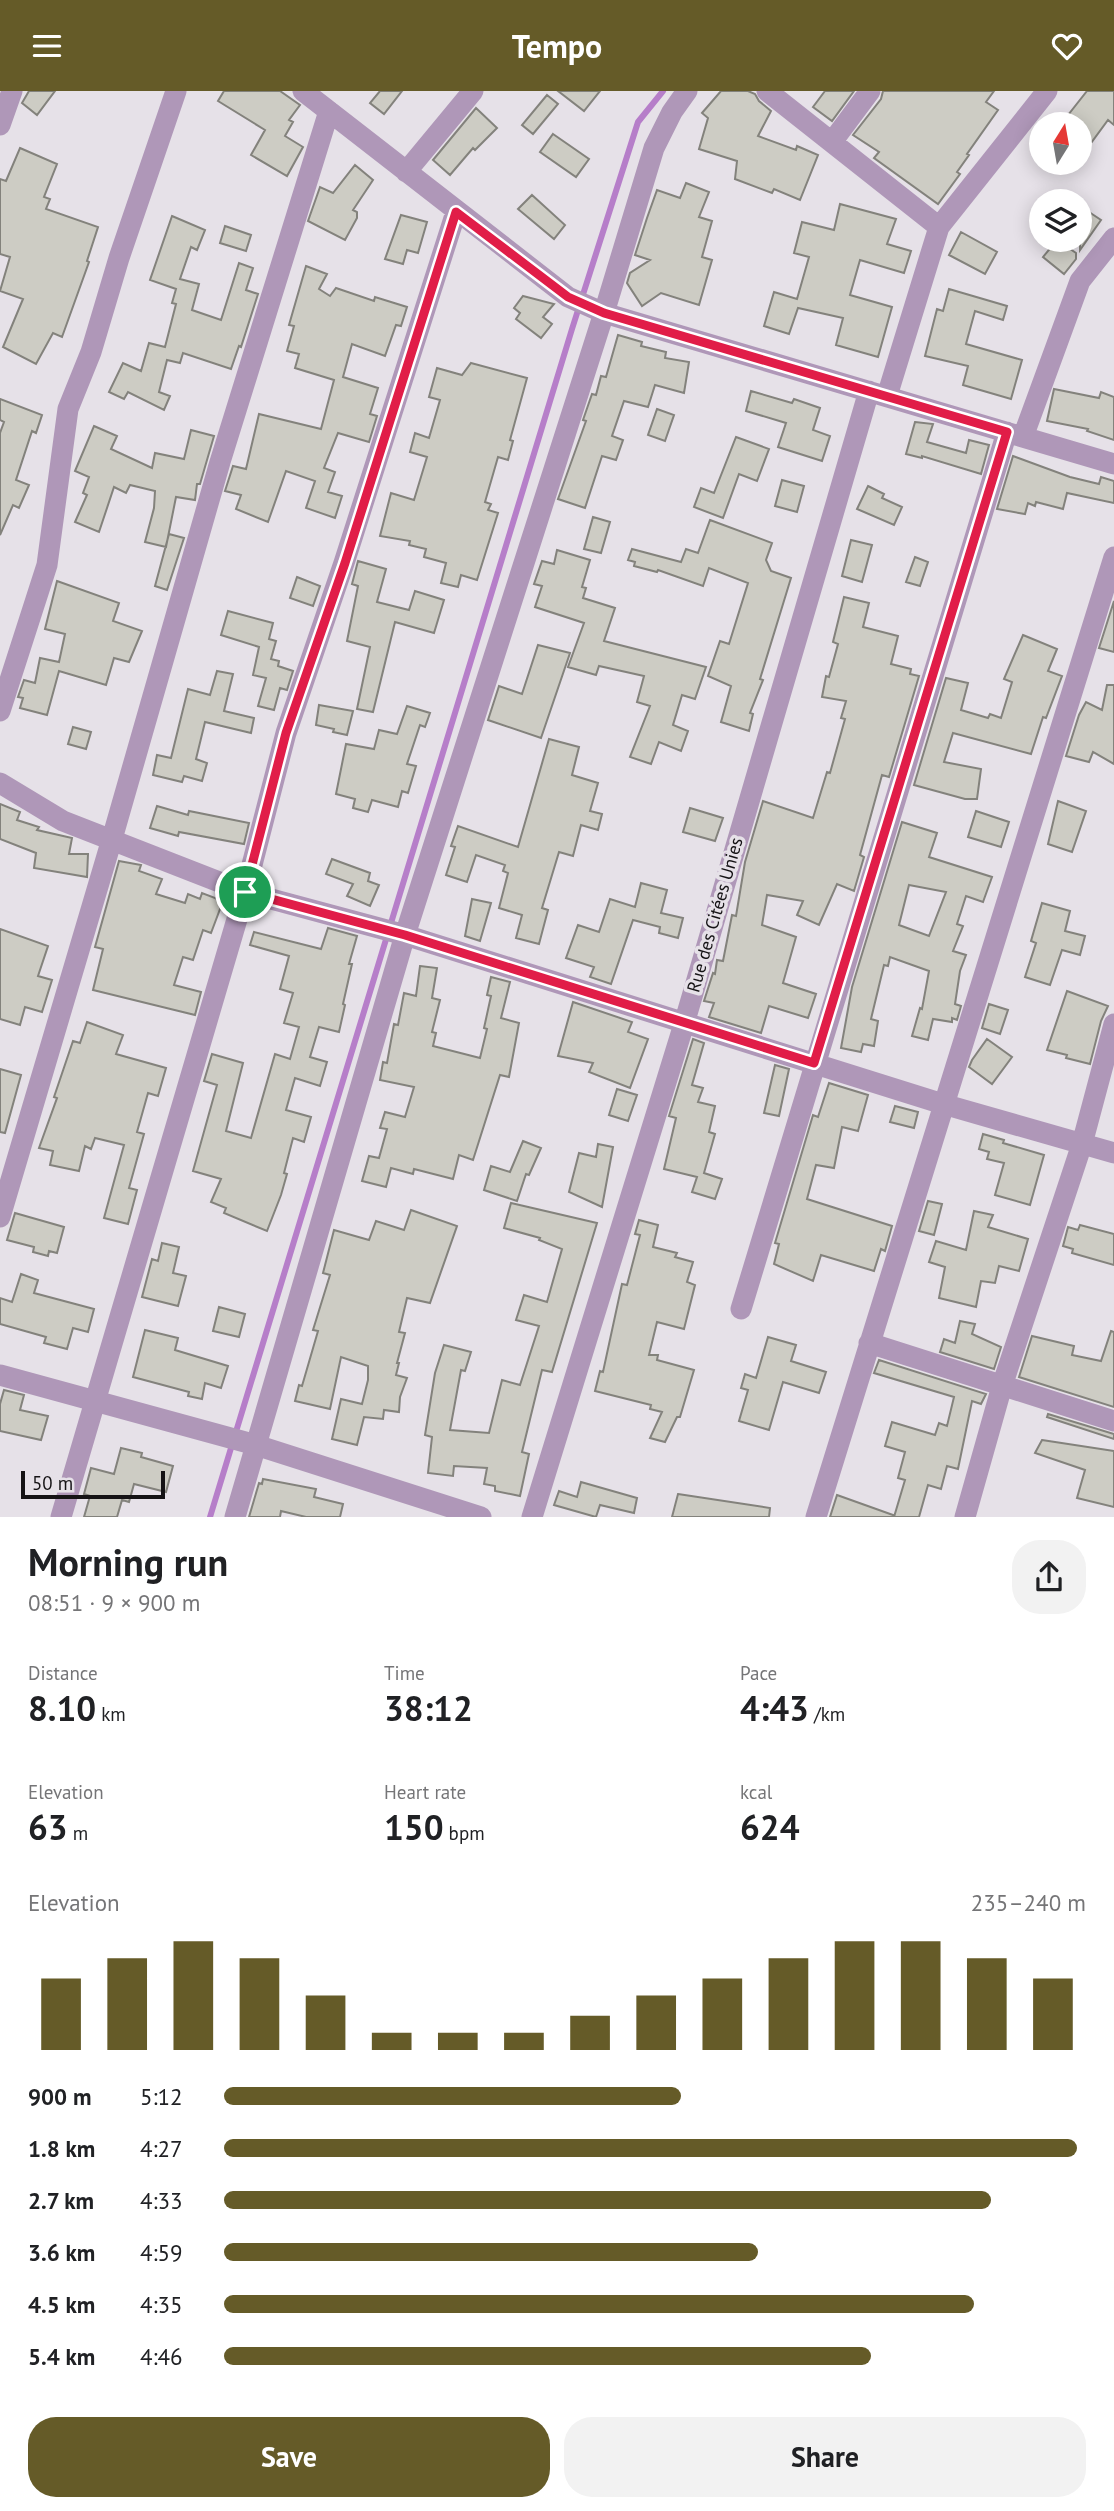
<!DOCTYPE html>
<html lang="en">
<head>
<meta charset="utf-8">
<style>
  body { margin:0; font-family:"PT Sans",sans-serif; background:#f2f2f2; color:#202124; height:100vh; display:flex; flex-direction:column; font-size:26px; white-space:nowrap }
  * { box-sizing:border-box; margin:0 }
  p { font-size:23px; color:#757577 }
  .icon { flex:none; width:38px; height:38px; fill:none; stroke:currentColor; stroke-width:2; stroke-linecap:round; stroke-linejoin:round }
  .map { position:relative; height:1426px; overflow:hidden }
  .details { display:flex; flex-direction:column; background:#fff; flex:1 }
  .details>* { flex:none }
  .needle { width:46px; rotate:11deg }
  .tools { position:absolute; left:1029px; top:21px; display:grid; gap:14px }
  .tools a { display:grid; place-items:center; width:63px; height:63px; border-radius:50%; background:#fff; box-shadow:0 4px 18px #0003; font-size:35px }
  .scale { position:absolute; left:21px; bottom:18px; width:144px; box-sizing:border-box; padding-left:7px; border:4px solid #151315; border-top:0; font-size:19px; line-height:24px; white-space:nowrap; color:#151315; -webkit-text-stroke:5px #e6e1e8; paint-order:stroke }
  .pin { position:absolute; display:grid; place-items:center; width:60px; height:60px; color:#fff; margin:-30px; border:4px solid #fff; border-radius:50%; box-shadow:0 2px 7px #0007 }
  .round { display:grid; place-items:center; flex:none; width:74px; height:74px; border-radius:28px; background:#f2f2f2 }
  .head { display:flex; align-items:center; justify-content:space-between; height:119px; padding:0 28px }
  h1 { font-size:38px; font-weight:800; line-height:52px }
  .metrics { display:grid; grid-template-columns:repeat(3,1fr); gap:10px; height:119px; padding:7px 28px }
  .metrics div { display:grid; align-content:center }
  .metrics b { font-size:35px; font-weight:800 }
  .metrics small { font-size:19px; font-weight:400 }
  .metrics p { font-size:19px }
  .chart { height:196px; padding:14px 28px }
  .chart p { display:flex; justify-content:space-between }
  .chart svg { width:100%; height:126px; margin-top:7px; stroke:#655b28; stroke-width:6 }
  .action { display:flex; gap:14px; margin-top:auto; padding:14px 28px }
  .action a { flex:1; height:80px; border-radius:28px; background:#655b28; color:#fff; font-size:28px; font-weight:800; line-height:80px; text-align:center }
  .action a+a { background:#f2f2f2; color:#202124 }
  ul { padding:0 28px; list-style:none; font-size:23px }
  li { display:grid; grid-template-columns:112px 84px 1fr; align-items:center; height:52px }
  li i { height:18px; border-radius:9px; background:#655b28 }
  header { display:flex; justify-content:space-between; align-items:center; height:91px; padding:0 28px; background:#655b28; color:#fff; font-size:32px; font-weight:800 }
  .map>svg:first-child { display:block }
</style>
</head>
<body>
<header><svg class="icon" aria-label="menu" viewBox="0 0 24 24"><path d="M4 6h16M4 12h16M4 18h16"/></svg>Tempo<svg class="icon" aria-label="heart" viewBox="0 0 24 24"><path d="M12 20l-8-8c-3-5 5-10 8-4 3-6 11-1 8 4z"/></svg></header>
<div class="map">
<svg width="1114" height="1426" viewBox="0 0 1114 1426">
  <rect width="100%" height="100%" fill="#e6e1e8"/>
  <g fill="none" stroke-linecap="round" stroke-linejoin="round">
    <!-- stream -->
    <path stroke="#b67ec9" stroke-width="6" d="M210,1426L572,238L638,31L663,0"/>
  </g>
  <!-- building -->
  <path fill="#cdccc4" stroke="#83827c" stroke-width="2" fill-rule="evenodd" d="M29,0H55L37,24L22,12Z
    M224,0H280L300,14L289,29L293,31L285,45L303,56L287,85L251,64L265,39L218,10Z
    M380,0H402L384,23L370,12Z
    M558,0H600L584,20Z
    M721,0H748L755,3L759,10L771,20L758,45L796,59L797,55L818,64L800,109L774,98L772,102L735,88L737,70L699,58L708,27L702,22Z
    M825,0H854L832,30L813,16Z
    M883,0H994L986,11L998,19L967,63L969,64L957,81L960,83L938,113L874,67L879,61L853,44L881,8Z
    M1087,0H1114V34L1108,29L1091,52L1080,44V33H1061Z
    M547,4L558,13L533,43L522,34Z
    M476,17L497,37L475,59L473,57L450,84L433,69Z
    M553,43L589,68L576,86L540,61Z
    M20,57L57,73L44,106L50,108L46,118L98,136L87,170L89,171L62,246L53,242L36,273L3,256L23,208L0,200L10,166L0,163V88L6,90Z
    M355,74L373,89L353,119L357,121V127L345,149L308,130L320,96L333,102Z
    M686,92L709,101L699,126L712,130L702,166L712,169L699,214L661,202L642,215L627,192L630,182L650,169L635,164L647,127L657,99L680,107Z
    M532,104L565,134L554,148L518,118Z
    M840,113L896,128L887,153L911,160L904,182L860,169L850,204L892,216L878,266L836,254L843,227L798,217L789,243L764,235L774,201L797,208L809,166L794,162L802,131L834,139Z
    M1080,115L1101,129L1080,159Z
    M401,124L427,131L418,162L407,159L403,173L385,168Z
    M172,125L205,139L197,159L191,156L180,188L199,193L192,219L221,229L239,172L253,177L246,199L258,203L241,256L239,255L231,278L183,262L180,272L167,269L159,301L170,305L164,319L128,301L124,308L109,301L123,272L141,280L149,252L165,256L176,213L172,212L176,198L150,189Z
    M225,135L251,144L246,160L220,152Z
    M961,141L997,161L985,183L949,164Z
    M1057,149L1076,162V168L1064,183L1043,166Z
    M306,175L327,183L319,198L330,205L336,197L374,210L375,206L407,216L401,235L396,234L385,265L352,253L343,286L378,297L370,323L377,325L369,351L338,342L324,377L335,381L328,401L342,405L335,427L306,417L315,390L286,380L268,431L236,418L241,404L225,400L233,375L246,378L259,323L321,338L334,289L295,277L299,263L287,260L294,235L289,234Z
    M949,198L1007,215L1003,229L975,220L966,253L1022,269L1011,308L963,294L968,275L925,265L937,218L943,220Z
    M523,205L554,213L543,226L552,233L541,247L516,228L520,222L514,217Z
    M618,244L642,251L641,255L666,261L665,267L689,271L684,302L655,294L648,316L624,310L612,345L623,349L616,369L602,365L585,417L558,408L586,330L583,329L592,303L596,304L601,285L606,286Z
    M471,272L527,287L510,349L513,350L508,369L498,366L485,411L491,413L488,419L498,422L477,489L461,484L458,496L441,492L446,472L424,466L426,458L409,454L410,450L380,445L391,402L414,409L427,366L410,361L415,342L429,347L440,309L429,306L437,277L462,284Z
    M1054,298L1099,307L1101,301L1114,306V349L1087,340L1088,338L1047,330Z
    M751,300L792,312L794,308L820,317L813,339L830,345L822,370L778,356L786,332L746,320Z
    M0,308L42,324L36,342L32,340L16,389L29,394L19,417L13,414L0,444V342L4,331L0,329Z
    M657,318L674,324L665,350L648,344Z
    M915,331L933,333L927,351L966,362L969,349L989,354L981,383L922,365V367L906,363Z
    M94,335L117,345L111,358L152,377L155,362L184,368L191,339L214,345L200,393H197L195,409L176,406L166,456L145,451L154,417L155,400L130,394L126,402L114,396L99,441L75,431L87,404L83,402L89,386L75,380Z
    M736,346L769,358L757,390L739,383L723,427L694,416L701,397L714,402Z
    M1013,365L1070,386L1099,393L1101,386L1114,390V412L1067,402L1063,418L1036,411L1035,415L1028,412L1025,423L997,418Z
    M782,389L804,395L797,421L775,415Z
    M868,395L884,403L882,407L902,416L894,434L857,418Z
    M593,426L610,431L601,462L584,458Z
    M710,429L772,452L766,469L771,480L791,487L760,588L763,589L750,622L753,623L749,640L721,631L731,595L708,585L720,550L729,553L748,492L709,477L703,495L658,479L657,481L634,475L635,471L628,469L632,458L681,471L686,458L698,462Z
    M169,443L184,447L167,499L155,495Z
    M851,449L872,454L862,491L842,485Z
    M557,459L590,469L582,496L586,497L583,507L615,517L604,550L706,576L695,608L682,604L673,634L688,640L681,660L659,651L651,673L630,666L650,615L637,611L644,585L599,575L596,584L568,576L584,532L535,516L542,495L534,493L542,470L554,473Z
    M915,466L928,471L920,495L906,491Z
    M358,470L386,478L377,511L409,519L415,500L444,509L434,542L395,531L373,621L357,618L370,556L347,550L358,495L352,493Z
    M297,486L320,495L313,515L290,507Z
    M57,490L119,512L113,530L142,540L129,571L114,567L106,594L59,580L47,624L20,617L23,607L18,606L24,589L35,592L40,567L59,571L65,543L45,538Z
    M844,506L869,512L863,536L898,545L891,573L911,578L910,583L919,585L889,686L882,684L860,764L864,766L854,800L837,793L819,834L797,824L803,810L767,804L762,834L796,846L783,892L816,903L808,927L769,915L761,942L709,926L714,912L704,910L713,882L715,883L717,869L723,870L732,824L736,825L745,771L763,710L813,727L827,681L830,682L845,628L841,627L846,610L822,606L826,585L829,586L838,553L833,551Z
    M1114,510V561L1099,557Z
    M228,520L273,532L269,548L276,550L271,568L279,570L278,575L293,580L287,599L280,597L274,619L258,615L266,587L253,584L259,556L221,544Z
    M1023,544L1057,558L1048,580L1062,585L1046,627L1043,626L1031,663L953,642L944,671L981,678L977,708H965L914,694L946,587L968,592L961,619L988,627L990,623L1001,627L1012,591L1004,588Z
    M538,554L570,562L541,647L488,629L499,595L522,603Z
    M217,580L233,583L224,620L254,627L251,642L205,631L196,668L207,672L202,690L184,685L182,691L153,684L157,664L171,667L188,598L210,604Z
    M1107,594H1114V673L1093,661L1089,671L1066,665L1079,624L1086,611L1102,619Z
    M319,614L353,620L347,644L333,641L334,638L316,634Z
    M407,615L430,622L425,636L420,634L407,673L416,675L408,702L402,700L398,716L372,709L368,721L353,717L355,708L336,703L346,653L374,658L379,639L397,643Z
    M73,636L91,641L86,658L68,653Z
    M549,648L579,656L572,684L598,692L590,720L602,723L598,739L581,734L573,765L559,761L542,817L548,819L539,853L516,847L522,824L499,817L508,782L503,780L505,774L476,764L467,791L446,784L455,756L451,755L458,735L518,756Z
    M1058,710L1086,720L1072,761L1048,753Z
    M0,713L20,721L17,729L39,736L37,739L72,747L69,763H88L87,786L34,777L36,762L0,748Z
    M157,715L188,724L189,720L249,732L244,753L179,741L178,745L150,737Z
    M690,717L723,727L715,750L683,741Z
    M976,720L1009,731L1001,756L968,746Z
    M902,731L937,742L929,766L992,786L983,811L966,805L957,833L963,835L953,860L966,864L960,880L955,913L961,915L957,929L952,927V931L933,928L928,949L912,945L920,917L922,918L929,880L890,866L888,875L884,874L871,928L878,930L874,955L863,953L861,961L841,957L852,896ZM909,794L946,801L929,845L899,834Z
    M332,768L370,782L368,790L379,794L370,815L347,805L353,793L326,783Z
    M119,770L141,774L139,780L162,788L156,803L185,812L188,803L200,808L202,802L223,810L211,842L203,839L193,869L183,866L174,894L201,901L195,924L93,899L103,858L95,856Z
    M641,792L667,799L661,822L683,827L678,847L659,842L660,836L633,829L611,893L590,886L594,876L566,867L578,834L599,841L610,808L635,816Z
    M472,808L491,812L480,850L465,845Z
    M1042,812L1070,820L1065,840L1085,845L1080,864L1062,859L1050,894L1025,886L1036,852L1031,850Z
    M328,837L357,845L349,873H352L343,913L345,914L339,941L319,936L310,966L327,971L320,995L295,987L286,1019L311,1026L304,1051L293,1047L284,1082L287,1083L281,1104L267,1140L224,1122L226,1117L211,1111L221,1088L193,1080L217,994L204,990L212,963L243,972L226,1040L251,1047L275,963L290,968L299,936L284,932L293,902L280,898L289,865L250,854L254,841L321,858Z
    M0,838L48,855L38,885L52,889L42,921L25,916L20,934L0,928Z
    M420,875L437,877L432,907L440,909L432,941L436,942L433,955L480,967L487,938L484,937L491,905L487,904L491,886L510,891L501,927L519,932L509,986L500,984L473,1069L459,1064L453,1088L414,1078L413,1083L391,1077L386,1096L362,1090L369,1065L379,1067L387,1038L380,1037L385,1021L405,1026L414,996L380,989L383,971L387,972L394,933L398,934L404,902L416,905Z
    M1067,900L1108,915L1101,930L1090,973L1066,967L1067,964L1047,959Z
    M573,911L632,931L628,941L648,948L630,997L589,981L593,972L558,965Z
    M989,913L1008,919L1000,943L982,937Z
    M87,931L123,944L116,963L166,977L158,1005L148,1002L137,1041L144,1043L129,1097L137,1099L128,1133L104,1127L124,1054L95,1047L91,1058L85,1055L79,1080L50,1074L53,1060L39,1057L57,1007L54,1006L73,950L80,952Z
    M693,948L704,952L692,994L703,997L698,1011L715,1015L709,1041L715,1043L704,1082L722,1088L715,1108L692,1101L697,1086L664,1078L676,1027L669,1025Z
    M987,948L1012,966L992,993L969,976L972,969Z
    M775,974L789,978L779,1025L764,1022Z
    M0,978L21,984L5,1042L0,1041Z
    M829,992L868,1004L858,1040L842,1036L834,1077L816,1074L807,1108L892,1135L885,1160L881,1158L874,1180L821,1164L813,1190L774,1173L779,1153L775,1152L813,1024L818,1026Z
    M617,998L637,1004L628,1030L609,1024Z
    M895,1015L918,1021L914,1037L890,1031Z
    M983,1043L1004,1049L1003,1052L1044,1064L1030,1114L995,1104L1004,1072L987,1068L989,1061L979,1058Z
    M523,1050L541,1057L529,1084L526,1083L517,1110L484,1099L491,1075L510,1081Z
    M598,1053L613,1056L602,1116L569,1101L579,1062L596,1066Z
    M928,1110L942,1113L934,1144L919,1140Z
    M511,1112L597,1132L552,1281L542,1279L522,1361L529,1363L520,1405L495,1400V1395L484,1393L487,1377L454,1375L453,1385L428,1382L432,1346L425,1344L435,1282L444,1254L471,1261L465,1280L461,1279L450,1339L489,1342L502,1289L520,1294L539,1235L516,1229L524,1204L547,1211L562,1158L539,1149L540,1147L504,1137Z
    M411,1119L457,1135L430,1212L407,1207L399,1241L405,1242L397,1272H399L396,1284L407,1287L400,1306L399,1321L384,1319L383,1328L364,1326L357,1354L332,1348L341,1308L362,1313L368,1289V1275L341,1266L330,1318L295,1310L299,1294L302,1295L318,1240L313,1239L330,1184L323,1182L334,1139L369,1149L376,1130L404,1139Z
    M974,1120L993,1124L988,1136L1028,1148L1019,1180L999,1175L995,1192L981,1190L976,1216L939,1207L945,1176L929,1171L936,1150L966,1159Z
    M15,1122L64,1136L57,1162L49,1160L48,1165L33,1161L34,1156L7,1149Z
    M639,1129L658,1134L653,1156L677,1162L675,1166L693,1171L687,1191L695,1194L684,1238L657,1231L649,1264H658L657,1269L694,1279L680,1326H677L665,1351L650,1347L662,1321L650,1318L651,1314L595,1300L600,1280L603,1281L622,1193L627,1194L640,1144L635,1143Z
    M1080,1134L1114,1143V1174L1072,1162L1073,1158L1063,1155L1068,1136L1078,1139Z
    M162,1152L179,1156L173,1182L186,1185L178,1215L142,1206L152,1168L158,1170Z
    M21,1183L38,1189L34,1202L94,1218L88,1241L73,1237L67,1258L44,1252L46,1246L0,1233V1207L12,1211Z
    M219,1216L245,1223L239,1246L213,1240Z
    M960,1230L975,1233L972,1243L1001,1256L994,1278L940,1261L944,1248L955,1252Z
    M145,1239L178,1247L175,1259L228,1275L221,1297L205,1292L202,1308L188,1305L189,1301L133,1286Z
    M1111,1240L1114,1241V1316L1019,1286L1032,1245L1074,1255L1072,1264L1101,1270Z
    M768,1246L796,1254L791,1270L826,1281L819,1302L783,1291L769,1339L739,1330L748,1299L741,1297L745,1283L756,1287Z
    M879,1269L986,1303L981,1313L972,1310L958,1378L947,1375L941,1398L928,1394L919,1426H894L905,1389L898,1387L905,1361L885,1355L892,1331L935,1344L939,1332L947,1335L954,1306L874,1282Z
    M4,1299L24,1304L20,1319L48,1325L41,1349L0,1340V1313Z
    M1048,1323L1114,1343V1348L1047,1326Z
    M1042,1349L1114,1360V1416L1077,1407L1085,1379L1035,1362Z
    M121,1357L142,1362L141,1366L173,1375L166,1401L134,1393L129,1411L122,1409L117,1426H84L90,1405L84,1403L91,1377L114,1383Z
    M263,1388L316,1398L314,1406L343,1413L340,1426H306L281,1420L280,1426H249L259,1392L262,1393Z
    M581,1391L637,1407L634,1422L600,1414L596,1426L554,1414L559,1400L577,1406Z
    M678,1403L770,1417L769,1426H672Z
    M837,1404L893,1424V1426H830Z"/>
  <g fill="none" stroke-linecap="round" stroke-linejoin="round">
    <!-- street -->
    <path stroke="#af97b8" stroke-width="21" d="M303,0L568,206L604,222L1114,373
      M767,0L939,136
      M0,34L12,0
      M832,51L870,0
      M406,81L473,0
      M887,305L939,136L1047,0
      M1023,346L1080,190L1114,147
      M0,620L47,474L68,318L91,261L119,167L176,0
      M0,692L63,730L245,801L405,844L943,1013L1114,1062
      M0,1126L112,748L220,371L329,20
      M741,1218L1007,341
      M869,1252L1114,1330
      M0,1284L256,1354L481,1426
      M61,1426L245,801L286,642L344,472L456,121
      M235,1426L405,844L604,222L654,57L672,21L687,0
      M532,1426L684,933L869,300
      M816,1426L1114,466
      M965,1426L1002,1295L1082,1053L1114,933"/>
  </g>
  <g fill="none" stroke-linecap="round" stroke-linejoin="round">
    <defs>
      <path id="route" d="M456,121L568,206L604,222L1007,341L814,972L405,844L245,801L286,642L345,472Z"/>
    </defs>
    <!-- route casing -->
    <use href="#route" stroke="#fff" stroke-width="14"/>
    <!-- route -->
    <use href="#route" stroke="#e11d48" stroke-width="9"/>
  </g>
  <g text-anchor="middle" stroke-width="7" stroke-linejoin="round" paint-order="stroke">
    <!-- street labels -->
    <g font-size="18" fill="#151315" stroke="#e6e1e8">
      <text transform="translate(715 824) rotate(-74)" y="6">Rue des Citées Unies</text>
    </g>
  </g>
</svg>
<div class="tools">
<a><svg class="needle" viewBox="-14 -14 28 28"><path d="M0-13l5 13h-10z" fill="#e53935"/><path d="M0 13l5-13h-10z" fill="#757577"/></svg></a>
<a><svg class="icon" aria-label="layers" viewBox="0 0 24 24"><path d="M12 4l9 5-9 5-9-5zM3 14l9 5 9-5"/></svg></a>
</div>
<div class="scale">50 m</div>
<div class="pin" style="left:245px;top:801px;background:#1e9e55"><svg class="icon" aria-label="arrive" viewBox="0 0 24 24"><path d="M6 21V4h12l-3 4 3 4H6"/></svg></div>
</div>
<section class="details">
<div class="head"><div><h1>Morning run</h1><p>08:51 · 9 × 900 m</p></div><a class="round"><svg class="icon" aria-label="share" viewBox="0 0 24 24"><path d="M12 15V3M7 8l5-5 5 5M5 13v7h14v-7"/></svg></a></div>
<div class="metrics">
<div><p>Distance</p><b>8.10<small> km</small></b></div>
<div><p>Time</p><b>38:12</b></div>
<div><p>Pace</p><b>4:43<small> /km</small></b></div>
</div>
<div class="metrics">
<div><p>Elevation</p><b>63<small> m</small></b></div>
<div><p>Heart rate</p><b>150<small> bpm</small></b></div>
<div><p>kcal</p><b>624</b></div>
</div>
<div class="chart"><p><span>Elevation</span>235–240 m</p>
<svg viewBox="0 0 160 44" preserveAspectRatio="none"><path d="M5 44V19M15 44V12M25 44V6M35 44V12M45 44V25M55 44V38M65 44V38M75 44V38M85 44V32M95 44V25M105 44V19M115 44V12M125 44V6M135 44V6M145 44V12M155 44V19"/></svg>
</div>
<ul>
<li><b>900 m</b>5:12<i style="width:53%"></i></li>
<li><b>1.8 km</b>4:27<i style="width:99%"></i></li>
<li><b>2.7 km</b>4:33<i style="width:89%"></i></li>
<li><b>3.6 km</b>4:59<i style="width:62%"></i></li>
<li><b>4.5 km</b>4:35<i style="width:87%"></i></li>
<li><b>5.4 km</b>4:46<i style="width:75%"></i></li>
</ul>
<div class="action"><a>Save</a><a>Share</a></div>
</section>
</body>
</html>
